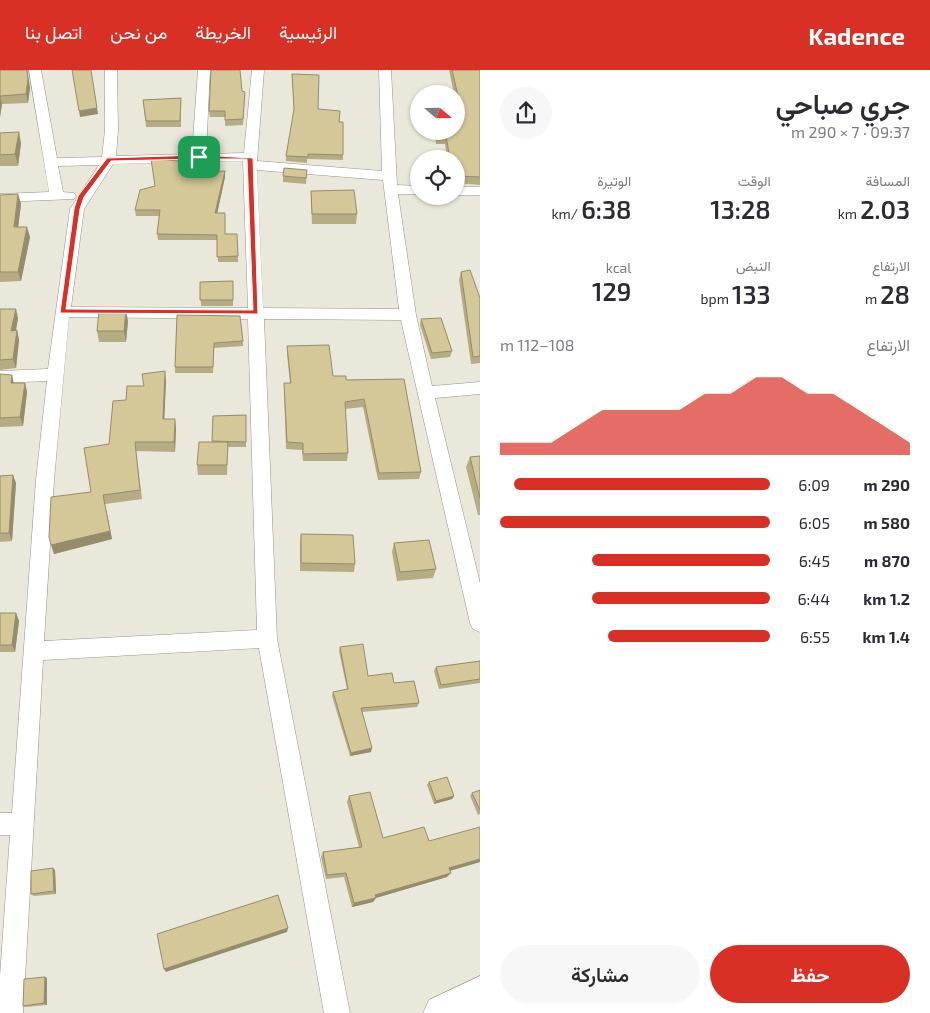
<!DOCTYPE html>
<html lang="ar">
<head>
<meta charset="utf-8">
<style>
  body { margin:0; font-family:"Exo 2",Vazirmatn,sans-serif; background:#f7f7f7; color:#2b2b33; direction:rtl; height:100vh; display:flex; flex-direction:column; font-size:19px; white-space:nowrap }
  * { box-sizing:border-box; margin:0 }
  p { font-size:16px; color:#7c7c81 }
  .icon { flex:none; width:28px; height:28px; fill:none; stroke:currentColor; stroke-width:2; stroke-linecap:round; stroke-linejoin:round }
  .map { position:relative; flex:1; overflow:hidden; direction:ltr }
  .side { display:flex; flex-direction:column; background:#fff; width:450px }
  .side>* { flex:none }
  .needle { width:32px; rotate:110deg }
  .fabs { position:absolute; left:410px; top:15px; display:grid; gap:10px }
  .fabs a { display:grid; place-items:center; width:55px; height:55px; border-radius:50%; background:#fff; box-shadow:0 1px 4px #0004; font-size:25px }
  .pin { position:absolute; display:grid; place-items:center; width:42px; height:42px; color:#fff; margin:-21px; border-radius:10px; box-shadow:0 2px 8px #0006 }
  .round { display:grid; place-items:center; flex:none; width:52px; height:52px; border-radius:26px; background:#f7f7f7 }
  .overview { display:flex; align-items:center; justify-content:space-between; height:85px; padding:0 20px }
  h1 { font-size:28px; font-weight:600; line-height:38px }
  .stats { display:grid; grid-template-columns:repeat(3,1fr); gap:8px; height:85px; padding:5px 20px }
  .stats div { display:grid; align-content:center }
  .stats b { font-size:25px; font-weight:600 }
  .stats small { font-size:14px; font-weight:400 }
  .stats p { font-size:14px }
  .chart { height:140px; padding:10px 20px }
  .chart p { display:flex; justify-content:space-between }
  .chart svg { width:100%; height:90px; margin-top:5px; fill:#d93025; opacity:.7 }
  .cta { display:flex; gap:10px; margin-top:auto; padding:10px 20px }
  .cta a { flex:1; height:58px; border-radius:30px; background:#d93025; color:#fff; font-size:20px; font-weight:600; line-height:58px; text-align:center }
  .cta a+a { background:#f7f7f7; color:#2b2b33 }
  ul { padding:0 20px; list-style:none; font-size:16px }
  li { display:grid; grid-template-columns:80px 60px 1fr; align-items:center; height:38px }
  li i { height:12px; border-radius:6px; background:#d93025 }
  header { display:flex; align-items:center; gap:30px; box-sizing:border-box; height:70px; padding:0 25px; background:#d93025; color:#fff }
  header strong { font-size:24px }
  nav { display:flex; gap:28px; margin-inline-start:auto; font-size:18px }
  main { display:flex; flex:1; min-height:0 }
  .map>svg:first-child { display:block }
</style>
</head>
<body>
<header>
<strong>Kadence</strong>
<nav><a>الرئيسية</a><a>الخريطة</a><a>من نحن</a><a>اتصل بنا</a></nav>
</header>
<main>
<section class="side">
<div class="overview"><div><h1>جري صباحي</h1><p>09:37 · 7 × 290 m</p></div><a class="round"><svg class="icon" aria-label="share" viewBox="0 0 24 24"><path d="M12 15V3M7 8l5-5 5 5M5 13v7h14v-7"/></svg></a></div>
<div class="stats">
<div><p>المسافة</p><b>2.03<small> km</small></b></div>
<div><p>الوقت</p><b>13:28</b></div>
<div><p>الوتيرة</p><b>6:38<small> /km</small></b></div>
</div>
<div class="stats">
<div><p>الارتفاع</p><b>28<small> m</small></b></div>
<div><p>النبض</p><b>133<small> bpm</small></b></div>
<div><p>kcal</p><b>129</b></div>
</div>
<div class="chart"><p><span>الارتفاع</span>108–112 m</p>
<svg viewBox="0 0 160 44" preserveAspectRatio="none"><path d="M0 44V38L10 38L20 38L30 30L40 22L50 22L60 22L70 22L80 14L90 14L100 6L110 6L120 14L130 14L140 22L150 30L160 38V44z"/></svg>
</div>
<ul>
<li><b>290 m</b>6:09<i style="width:95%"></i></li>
<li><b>580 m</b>6:05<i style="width:100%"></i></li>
<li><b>870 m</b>6:45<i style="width:66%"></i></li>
<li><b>1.2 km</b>6:44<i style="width:66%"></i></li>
<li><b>1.4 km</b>6:55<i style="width:60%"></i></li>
</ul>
<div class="cta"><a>حفظ</a><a>مشاركة</a></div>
</section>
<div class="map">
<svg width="480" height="943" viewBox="0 0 480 943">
  <rect width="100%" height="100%" fill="#eae7db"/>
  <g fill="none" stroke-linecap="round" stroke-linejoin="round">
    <defs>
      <path id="street" d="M29,0H41L57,88L102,87L105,60V0H117L118,60L116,86L192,84L198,0H210L206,84L244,83L252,0H264L257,91L382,101L379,0H391L397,115L419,116V124H398L416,245L432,316L480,312V324L435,328L480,513V562L473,559L470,553L401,250L264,249L277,569L350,943H324L259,578L43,590L23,943H0V906L10,765H0V743H12L36,410L47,311L0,313V301L48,299L70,139L99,95L58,96L63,122L74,123L76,126L74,129L0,132V124L49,122ZM243,91L248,238L71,237L84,139L113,94ZM257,100L383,110L399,239L263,238ZM69,247L248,249L257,560L44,571L54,410Z
        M456,117H480V125H456Z"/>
      <path id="highway" d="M480,906V943H423L429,930Z"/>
    </defs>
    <!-- street casing -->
    <use href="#street" stroke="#959387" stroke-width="1"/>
    <!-- highway casing -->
    <use href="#highway" stroke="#959387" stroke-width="1"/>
    <!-- street -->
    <use href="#street" fill="#fff" fill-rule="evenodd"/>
    <!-- highway -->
    <use href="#highway" fill="#fff" fill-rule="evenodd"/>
  </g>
  <!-- wall -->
  <path fill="#b6ac84" d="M0,0H28H27L30,18L28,33L2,34L0,47Z
    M449,0H480V115L456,113V89H447L445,74H436L435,63H432V61H456V24H454Z
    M292,4L318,39L339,52L343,85V90L307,89V93L286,91V86L294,42Z
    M242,21L245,22L243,55L225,56V47H210L209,41Z
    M181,28V57H146L143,30Z
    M0,63L21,73L18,96H0Z
    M179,94L184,102L225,101V107L217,143L225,164L238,186V192H218L217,170H158L157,164L159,146H136L135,140L155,117Z
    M307,100L306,114L283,112V106Z
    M311,121L357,144L356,154H312L311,131Z
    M18,124L21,134L18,157L30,167L21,211L0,212V125Z
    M461,202L480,228V293L471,294L459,210Z
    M233,211V236H201L200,212Z
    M0,239L18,248L16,260H17L19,270L16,298L0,300Z
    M177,245L243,271V276L214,278L213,303H175V297Z
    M421,249L452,281L450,287L431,289L420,255Z
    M128,251L126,272H99L97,261Z
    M287,276L333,306L346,310L404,309L421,402L419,409L378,410L363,337L345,339L348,383L347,391H303L302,380L286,379L284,320V313H290L287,284Z
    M0,304L14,313H25L27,322L23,356L0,357Z
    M166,311L164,349L176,358L175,382L136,381L142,429L105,434L112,469L54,484L91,422L126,330L144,316Z
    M246,345V377H228L227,405H198L197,395L212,372L213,346Z
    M480,386V445H478L466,397L470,387Z
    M0,406L16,413L12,471L0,472Z
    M301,464L355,494L354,502L300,501V473Z
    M394,473L436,499L433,508L397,511L392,482Z
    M0,543H16L19,551L15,582H0Z
    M340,577L368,606L394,613L419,633L417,637L362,642L371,682L350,686L332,626L333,622L347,619L339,581Z
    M480,591V613L439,619L434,601L436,597Z
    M429,712L454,726L452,729L434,734L427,715Z
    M480,720V744L478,745L470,726L472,723Z
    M349,726L383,768L429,771L480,792L450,801L447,807L376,828L373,832L352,837L344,807L326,809L321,787L323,782L359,777L347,732Z
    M55,800L56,824L34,826L31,824Z
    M45,907L47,908V935L25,937L23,936Z"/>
  <!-- shaded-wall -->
  <path fill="#948c6b" d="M27,0H28H27L30,18L28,33L26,24Z
    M0,26L2,34L0,47Z
    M97,38L98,44L80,47L79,41Z
    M19,62L21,73L18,96L15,84Z
    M225,101V107L216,149L215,143Z
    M18,124L21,134L17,167L14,157Z
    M27,157L30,167L21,211L18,202Z
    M16,239L18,248L14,270L11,261Z
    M126,240L128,251L126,272L124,261Z
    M17,260L19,270L16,298L13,289Z
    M165,301L166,311L164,358L163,349Z
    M12,305L14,314L11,313Z
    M25,313L27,322L23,356L20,347Z
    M175,349L176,358L175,382L174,372Z
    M13,405L16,413L12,471L9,463Z
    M103,425L112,469L54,484L51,475Z
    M16,543L19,551L15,582L12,575Z
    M372,678L371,682L350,686L351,683Z
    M454,726L452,729L434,734L436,731Z
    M480,789V792L445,802L449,798Z
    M53,798L55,800L56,824L54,821Z
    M451,803L447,807L372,829L375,825Z
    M376,828L373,832L352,837L354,833Z
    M288,858L287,862L166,902L164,899Z
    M45,907L47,908V935L44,933Z"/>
  <!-- building -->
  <path fill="#d4c899" stroke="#948c6b" d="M0,0H27L28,9L26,24L0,26V28Z
    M72,0H91L97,38L79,41Z
    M211,0H240L242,21L245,22L243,49L225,50V41H209Z
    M452,0H480V107L456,106V89H450L446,66H438L437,61H456V34H460Z
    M292,4L319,5L318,39L340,41L339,52H343V85L308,84V87L286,86L294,39Z
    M181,28L180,51H146L143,30Z
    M19,62L15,84L0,85V63Z
    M151,89L179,91V94H184V102L225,101L215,143H225V164H237L238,186L217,187V165L157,164L160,140H135L140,120L155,116Z
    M284,98L307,100L306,108L283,106Z
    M354,120L357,144H312L311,121Z
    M18,124L14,157H27L18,202H0V125Z
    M470,200L480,228V286L473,287L461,202Z
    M233,211V230H200V212Z
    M0,239H16L11,261L17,260L13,289L0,290Z
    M126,240L124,261H97L99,241Z
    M177,245L240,246L243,271L214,273L213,297H175Z
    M441,248L452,281L432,283L421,249Z
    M329,275L333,306H346V310L404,309L421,402L379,403L364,329L345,332L348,383L303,384V373L287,372L284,313H291L287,276Z
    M165,301L163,349H175L174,372H135L140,420L103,425L110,461L51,475L49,467L51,427L91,422L84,378L109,374L113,331L126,330L127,316H144L142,304Z
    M0,304L12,305L11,313H25L20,347L0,348Z
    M246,345V372L212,371L213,346Z
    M199,372H228L227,395H197Z
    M480,386V428L470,387Z
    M13,405L9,463H0V406Z
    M301,464L353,465L355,494L301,493Z
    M429,470L436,499L400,502L394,473Z
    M0,543H16L12,575H0Z
    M363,574L368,606L392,603L394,613L414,611L419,633L361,638L372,678L351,683L333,622L348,619L340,577Z
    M480,591V609L441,615L436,597Z
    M447,707L454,726L436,731L429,712Z
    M480,720V740L472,723Z
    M370,722L383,768L424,757L429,771L480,757V789L449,798L451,803L375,825L376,828L354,833L346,803L327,805L323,782L362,777L349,726Z
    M53,798L54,821L31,824V801Z
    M278,825L288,858L164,899L157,864Z
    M45,907L44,933L23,936L24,909Z"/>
  <!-- route -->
  <path fill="#d93025" stroke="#fff" fill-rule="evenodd" d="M199,85L253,88L258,244L60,243L74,139L78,126L107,88ZM199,89H247L253,240L66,239L80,139L84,127L111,91Z"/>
</svg>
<div class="fabs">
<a><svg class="needle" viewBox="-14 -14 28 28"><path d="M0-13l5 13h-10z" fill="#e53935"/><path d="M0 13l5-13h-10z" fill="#7c7c81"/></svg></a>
<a><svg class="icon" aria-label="locate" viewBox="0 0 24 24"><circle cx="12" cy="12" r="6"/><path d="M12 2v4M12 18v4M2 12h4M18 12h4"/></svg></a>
</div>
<div class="pin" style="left:199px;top:87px;background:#1e9e55"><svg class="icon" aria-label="arrive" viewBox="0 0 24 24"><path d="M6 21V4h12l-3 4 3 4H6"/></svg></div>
</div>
</main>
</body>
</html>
